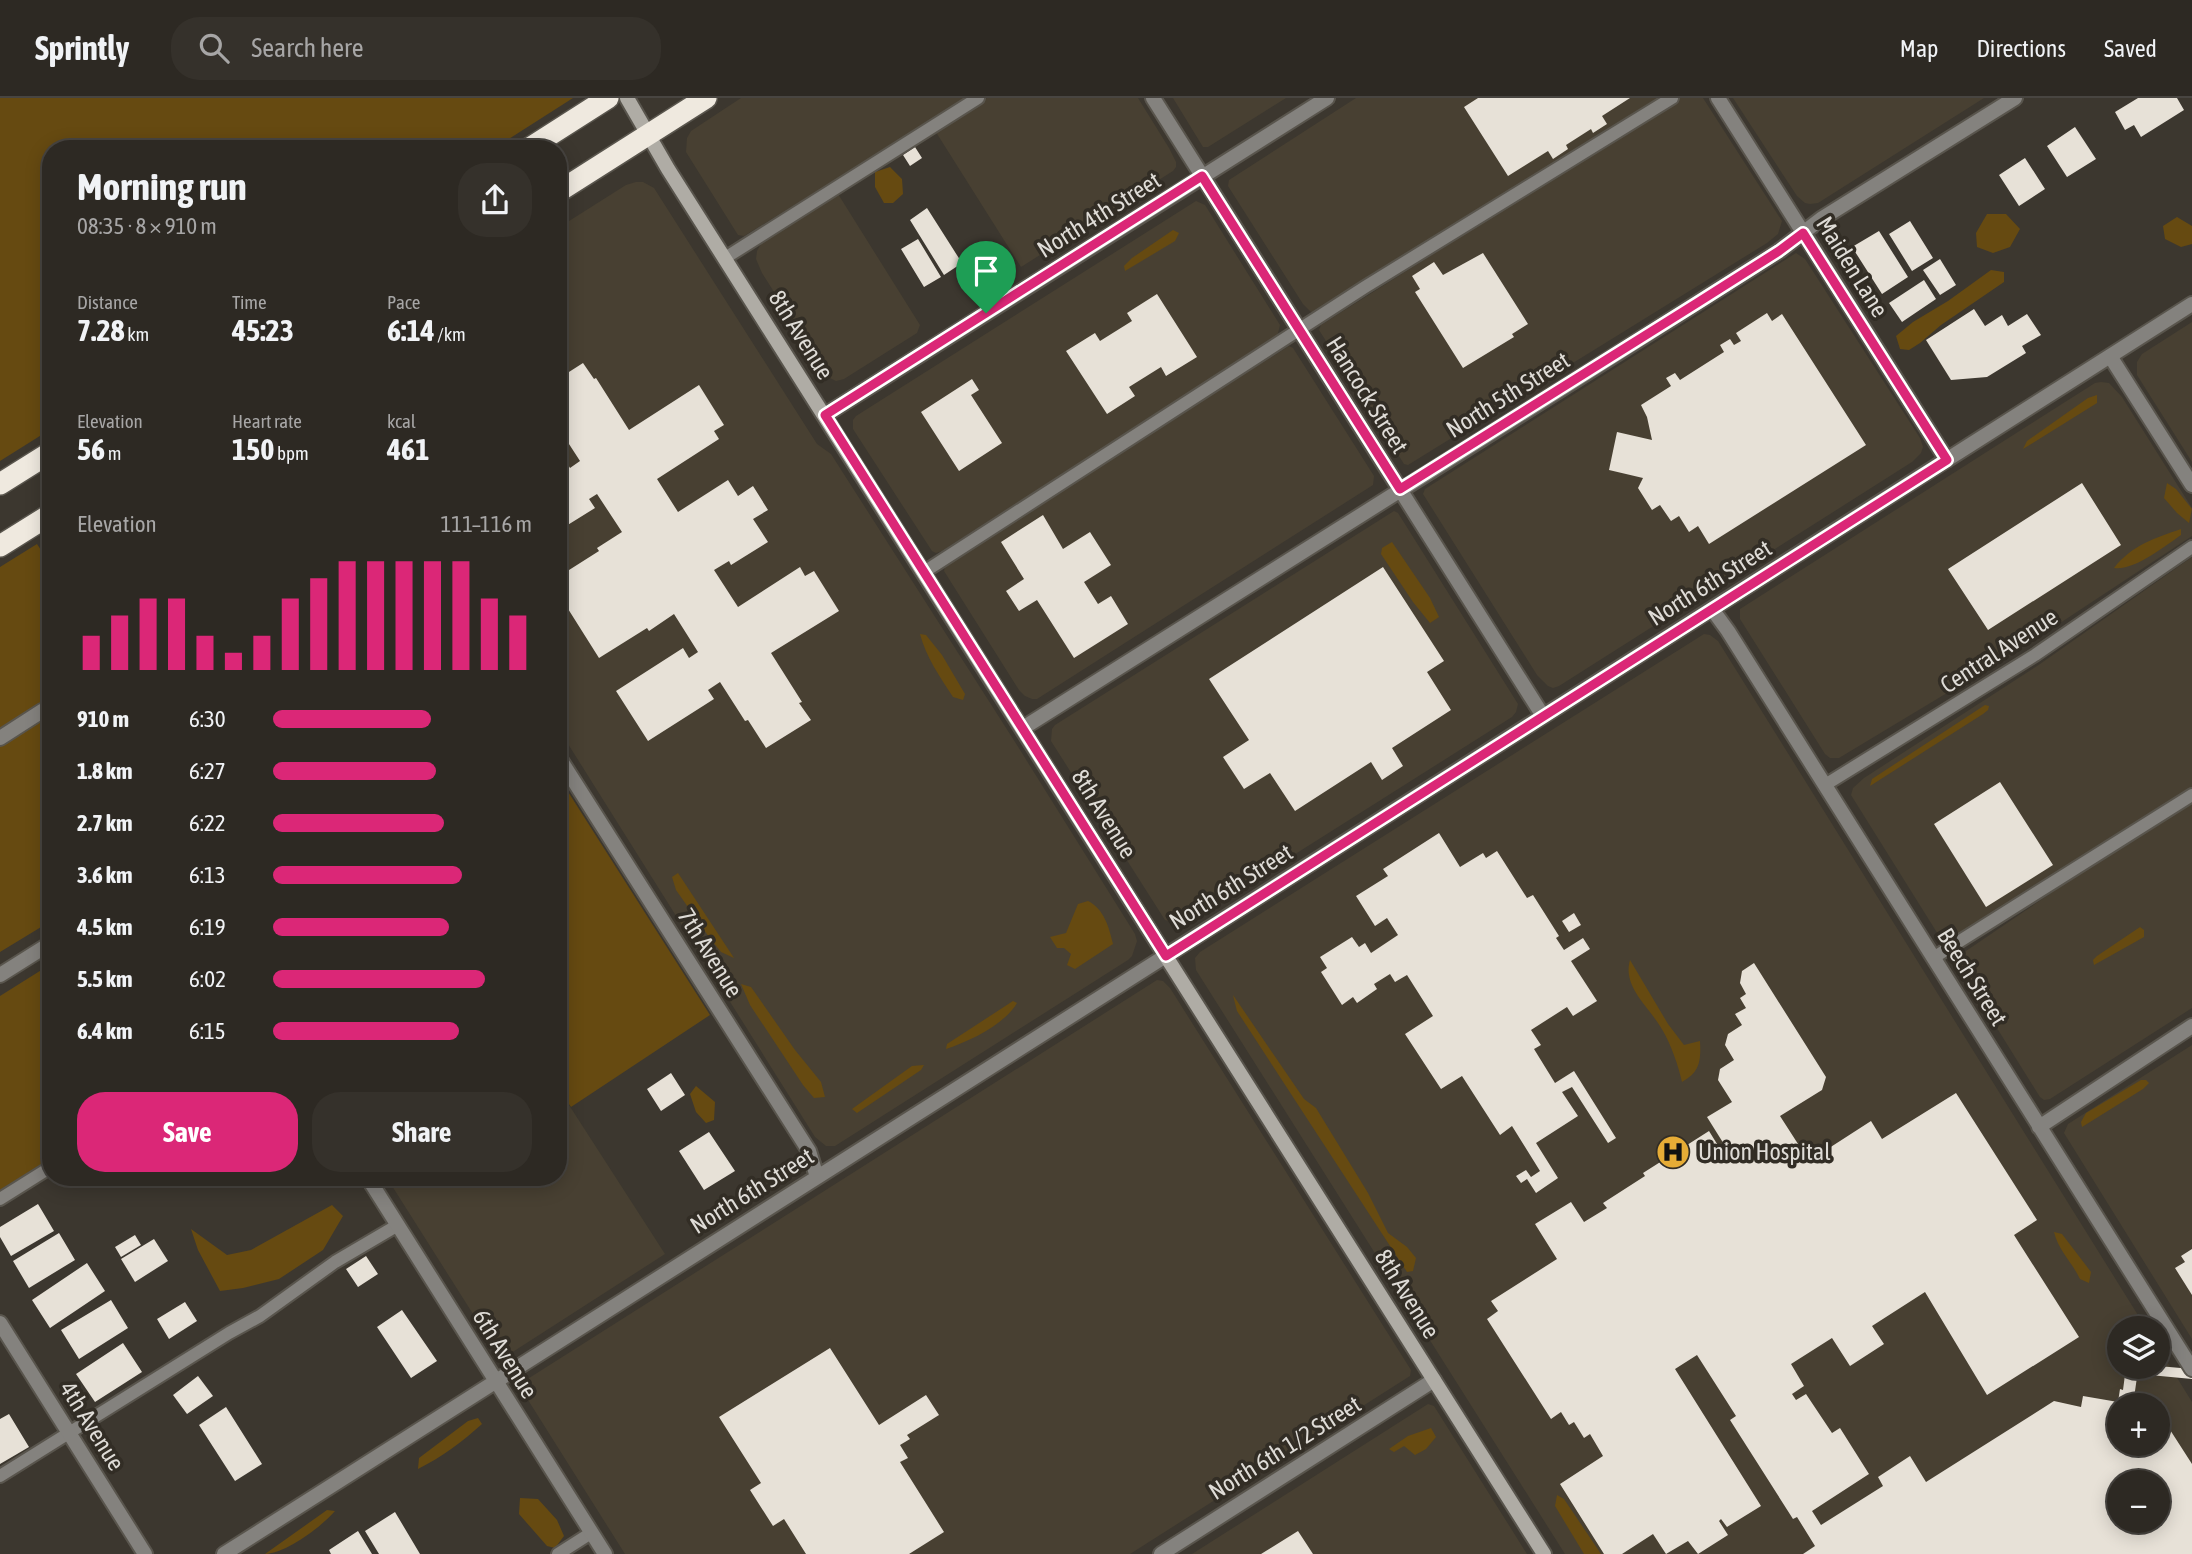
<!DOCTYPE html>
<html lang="en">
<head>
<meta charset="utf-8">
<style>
  body { margin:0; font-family:"Asap Condensed",sans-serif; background:#35312b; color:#f1f3f6; height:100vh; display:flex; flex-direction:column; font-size:26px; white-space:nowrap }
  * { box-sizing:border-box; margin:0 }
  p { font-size:23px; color:#a7a6a6 }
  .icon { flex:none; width:38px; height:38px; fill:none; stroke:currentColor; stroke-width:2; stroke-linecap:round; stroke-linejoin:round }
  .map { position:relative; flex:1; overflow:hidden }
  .sheet { position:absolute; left:42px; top:42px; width:525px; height:1046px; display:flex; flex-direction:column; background:#2d2923; border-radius:28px; box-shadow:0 4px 18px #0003,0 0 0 2px #484541 }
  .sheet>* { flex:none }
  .buttons { position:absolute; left:2107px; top:1218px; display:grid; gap:14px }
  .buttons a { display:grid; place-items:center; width:63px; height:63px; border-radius:50%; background:#2d2923; box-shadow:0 4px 18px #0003,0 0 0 2px #484541; font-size:35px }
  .pin { position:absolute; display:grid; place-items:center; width:60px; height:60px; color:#fff; margin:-72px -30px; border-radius:50% 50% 50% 0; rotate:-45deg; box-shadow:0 0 7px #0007 }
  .pin .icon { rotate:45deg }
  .round { display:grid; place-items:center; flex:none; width:74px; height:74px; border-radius:28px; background:#35312b }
  .head { display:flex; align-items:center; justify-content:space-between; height:119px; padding:0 35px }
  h1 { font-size:38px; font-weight:700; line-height:52px }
  .figures { display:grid; grid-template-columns:repeat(3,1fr); gap:10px; height:119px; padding:7px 35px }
  .figures div { display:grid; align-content:center }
  .figures b { font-size:30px; font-weight:700 }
  .figures small { font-size:19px; font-weight:400 }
  .figures p { font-size:19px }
  .chart { height:196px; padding:14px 35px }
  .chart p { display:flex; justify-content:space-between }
  .chart svg { width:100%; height:126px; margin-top:7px; stroke:#db2777; stroke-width:6 }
  .primary-button { display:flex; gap:14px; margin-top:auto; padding:14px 35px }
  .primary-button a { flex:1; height:80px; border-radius:28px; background:#db2777; color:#fff; font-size:28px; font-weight:700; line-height:80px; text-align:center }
  .primary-button a+a { background:#35312b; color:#f1f3f6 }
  ul { padding:0 35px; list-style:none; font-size:23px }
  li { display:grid; grid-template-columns:112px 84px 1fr; align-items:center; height:52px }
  li i { height:18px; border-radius:9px; background:#db2777 }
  header { display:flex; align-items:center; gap:42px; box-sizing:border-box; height:98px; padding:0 35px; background:#2d2923; border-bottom:2px solid #484541 }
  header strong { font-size:33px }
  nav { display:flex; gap:38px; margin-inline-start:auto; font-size:24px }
  .search { width:490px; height:63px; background:#35312b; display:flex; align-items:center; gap:18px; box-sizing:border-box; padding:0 24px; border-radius:28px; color:#a7a6a6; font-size:26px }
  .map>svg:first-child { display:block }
</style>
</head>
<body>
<header>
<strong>Sprintly</strong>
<div class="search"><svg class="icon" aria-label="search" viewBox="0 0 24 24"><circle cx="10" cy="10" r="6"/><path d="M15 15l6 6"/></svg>Search here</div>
<nav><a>Map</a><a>Directions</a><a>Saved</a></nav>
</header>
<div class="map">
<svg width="2192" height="1456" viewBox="0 0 2192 1456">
  <rect width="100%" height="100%" fill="#3c372f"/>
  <!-- built -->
  <path fill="#484032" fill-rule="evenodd" d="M741,0H969L744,138L738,137L686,54L687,40L691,33Z
    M987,0H1138L1169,50L1176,64V69L1173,73L1021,169L934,31Z
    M1173,0H1286L1208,49H1203Z
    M1356,0H1658L1316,214H1311L1303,206L1228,88L1229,82Z
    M1680,0H1703L1782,123L1778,136L1767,145L1408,367L1404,366L1319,232L1321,227Z
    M1733,0H1984L1818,105L1810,106L1805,105L1797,98Z
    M636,84H643L654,90L817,346L831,356L1015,644L1135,836L1137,843L1132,858L1128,862L835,1048H826L815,1039L558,630V130L626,87Z
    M835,95L838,96L920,227L917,235L844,281L836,283L828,279L762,175L756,161L757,153L762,144Z
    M1196,103L1205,107L1280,227L1277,239L942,453L936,455L932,453L853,331V322L856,318Z
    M1796,155L1805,161L1920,340L1923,349L1921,355L1912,364L1559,588L1553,590L1548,588L1537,577L1423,396L1425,391Z
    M2192,224V364L2137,277V264L2142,256Z
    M1289,248L1293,250L1374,378L1373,387L1037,601H1032L1025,598L1019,592L944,473L945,469L979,443Z
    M2101,284L2109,285L2122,299L2192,410V438L2025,548L1839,660H1830L1825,656L1740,521V511L2095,285Z
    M1394,413L1398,415L1518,606L1516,614L1512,619L1183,827L1165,822L1051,643L1052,631L1055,627Z
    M2192,459V691L1950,843L1941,841L1851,697L1853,690L1864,680L2040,566Z
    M1704,536L1710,537L1718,543L2146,1230H2119V1269H2158V1249L2192,1304V1456H1565L1196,872L1195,860L1200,854ZM2119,1307H2158V1346H2119ZM2119,1384H2158V1423H2119Z
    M2192,703V910L2050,1001L2044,1002L2040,999L1957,866V861L1963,855L2104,759Z
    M1157,882L1163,883L1170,890L1411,1272L1410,1278L1130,1456H625L523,1294V1285L526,1282Z
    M2192,947V1241L2064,1035L2068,1026Z
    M558,990L665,1156L508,1257H501L492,1246L387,1080H558Z
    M1428,1306L1434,1308L1527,1456H1192Z"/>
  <!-- green -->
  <path fill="#664a11" d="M0,0H573L493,51H51V331L0,363Z
    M890,69L902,81L903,96L893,105H884L875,89V74Z
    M1987,116H2006L2020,131L2010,149L1993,155L1977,149L1976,135Z
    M2177,119L2192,128V146L2181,149L2165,141L2163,128Z
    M1173,132L1179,135L1175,143L1125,173L1124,168L1132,160Z
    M986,155L998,157L1003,168L991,178L979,181L974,176V165Z
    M1991,172L2004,174V184L1941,227L1920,245L1909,252L1900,251L1896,238L1913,224L1948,203Z
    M2097,297V305L2023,351L2027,343L2088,300Z
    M2167,385L2176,391L2192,411L2189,425L2177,415L2164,400Z
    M2181,431V437C2165,448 2134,473 2114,470C2132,447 2155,440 2181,431Z
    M1392,444L1430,500L1439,519L1430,525L1413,504L1381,456L1382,450Z
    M37,446L51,467V823L0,854V469Z
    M920,536L926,537L942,557L965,596L963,602L953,599C940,579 926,559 920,536Z
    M1985,607L1989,608L1988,612L1983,616L1870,688L1872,681Z
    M558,678L710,917L571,1009L558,990Z
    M678,775L734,860L721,854L709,839L676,792L672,779Z
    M1088,803C1104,811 1109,829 1113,846L1075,871L1067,867L1071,856L1064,850H1057L1050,839L1066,835L1078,806Z
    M2140,829L2144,832V839L2094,867L2093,862L2097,858Z
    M1630,862L1668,926L1684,947L1700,943C1701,963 1700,974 1682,984C1678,967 1672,949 1663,933C1650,909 1622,890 1630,862Z
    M51,866V1060L0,1092V898Z
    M741,886L751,889L795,952L821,984L825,999L814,1000L803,987L750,907Z
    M1233,897L1304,1001L1316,1010L1368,1095L1388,1135L1407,1149L1416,1160L1413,1173L1407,1174L1237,913Z
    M1013,903L1017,905C1004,927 970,943 946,951L947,946Z
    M924,967L921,972L857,1015L852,1011L912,968Z
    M2141,982H2146L2149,985L2143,991L2082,1029L2081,1024L2086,1015Z
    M696,988L715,1004L714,1022L706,1025L696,1014L690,996Z
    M332,1107L343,1118L323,1152L279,1181L243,1190L220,1193L198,1152L191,1131L227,1157L251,1152Z
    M2054,1134L2062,1136L2091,1174L2089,1185L2080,1181C2072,1164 2058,1152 2054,1134Z
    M478,1320L482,1326C462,1344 442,1359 418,1371L419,1360L468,1323Z
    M1431,1330L1436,1339L1426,1351L1415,1357L1404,1348L1394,1354L1389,1351L1408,1338Z
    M1557,1397L1564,1401L1601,1456H1584L1555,1408Z
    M520,1400L538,1401L557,1422L564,1438L555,1450L547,1448L519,1416Z
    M327,1412L335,1413C321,1429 287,1455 265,1456Z"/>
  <!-- building -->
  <path fill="#e7e1d7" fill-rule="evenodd" d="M1478,0H1630L1602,18L1607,26L1593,35L1591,31L1566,47L1568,51L1553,61L1548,53L1508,78L1464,9Z
    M2138,0H2177L2184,12L2141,39L2134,27L2125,32L2115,14Z
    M2075,29L2096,61L2067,79L2047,48Z
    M915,49L922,60L910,68L903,57Z
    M2025,60L2045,91L2019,108L1999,77Z
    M927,110L962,165L944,177L910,122Z
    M1910,123L1933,160L1912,173L1889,136Z
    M1879,133L1908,179L1882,196L1852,149Z
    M918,141L941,179L924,189L901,151Z
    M1483,155L1528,226L1512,236L1514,239L1463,270L1415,194L1420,191L1412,178L1434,164L1443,177Z
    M1940,161L1956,187L1940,197L1923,172Z
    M1924,182L1936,201L1902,224L1889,205Z
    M1157,196L1197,259L1166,278L1161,269L1129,289L1135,298L1107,316L1066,253L1095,235L1100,243L1132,223L1127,215Z
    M1974,211L1985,228L2002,217L2008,228L2027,216L2041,237L2022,248L2026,255L1987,279L1951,282L1926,242Z
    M1767,215L1772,223L1782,216L1866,347L1709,446L1698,428L1689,434L1679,418L1671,423L1660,407L1652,412L1638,390L1643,380L1609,372L1617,334L1652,342L1647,319L1641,307L1671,288L1666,280L1675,275L1680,282L1724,254L1720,247L1730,241L1734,247L1741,243L1736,235Z
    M583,265L594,281L596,280L629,332L699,287L724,327L714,333L719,341L657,381L678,414L728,382L738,398L753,388L768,412L753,421L768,444L731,467L729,463L714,472L738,509L800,469L805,478L814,473L839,513L771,555L802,604L799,605L811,622L766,650L748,622L745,623L720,584L708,592L714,601L648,643L616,593L683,550L689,560L698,554L674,516L649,533L647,530L599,560L558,495V479L599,453L597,450L622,434L597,396L589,401L595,410L558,433V367L565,362L570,370L580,363L558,329V281Z
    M972,281L979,292L971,297L1002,345L959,373L921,314Z
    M2082,385L2121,447L1988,532L1948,471Z
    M1043,417L1063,451L1090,434L1111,467L1084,484L1098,506L1111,498L1128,526L1074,560L1037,502L1019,513L1006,493L1024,481L1001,444Z
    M1383,469L1444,563L1427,574L1451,612L1392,650L1403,668L1382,682L1371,664L1295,713L1270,675L1244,691L1223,659L1249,642L1209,581Z
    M2000,684L2053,767L1986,809L1934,726Z
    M1439,735L1460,769L1483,755L1486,760L1497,753L1527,800L1533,797L1559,838L1556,840L1564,852L1583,840L1590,851L1571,863L1597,903L1573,918L1567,909L1531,932L1541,947L1534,951L1555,985L1574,973L1616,1040L1608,1045L1572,989L1562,994L1578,1018L1536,1045L1558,1080L1536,1095L1527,1081L1521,1085L1516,1078L1526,1072L1531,1079L1540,1073L1512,1028L1500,1037L1462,978L1441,991L1405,936L1433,918L1407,877L1395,884L1390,876L1374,886L1377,891L1357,905L1353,899L1342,907L1321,874L1327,870L1320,859L1352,839L1359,849L1365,845L1371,855L1398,837L1387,820L1375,828L1356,798L1388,778L1383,771Z
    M1574,815L1581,827L1569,834L1562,823Z
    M1754,865L1826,979L1822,992L1780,1018L1809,1063L1871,1023L1882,1041L1956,995L2037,1122L2014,1137L2079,1239L1987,1297L1925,1194L1872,1228L1884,1246L1850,1268L1832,1240L1791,1266L1804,1288L1792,1296L1796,1302L1806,1296L1832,1335L1840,1330L1869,1376L1812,1413L1821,1427L1883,1388L1878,1379L1910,1358L1926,1384L2054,1303L2081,1309L2083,1298L2118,1304L2120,1291L2123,1292L2126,1269L2158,1268L2192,1271V1281L2139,1276V1279H2137L2133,1307H2119V1346H2158V1323L2165,1324L2192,1366V1456H1803L1815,1448L1797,1419L1793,1421L1730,1322L1736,1318L1697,1257L1675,1271L1761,1408L1727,1429L1721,1421L1719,1423L1728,1437L1698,1456L1688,1443L1666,1456L1653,1436L1622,1456H1604L1560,1386L1603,1358L1590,1336L1584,1340L1574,1324L1569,1327L1561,1314L1551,1321L1487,1221L1498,1213L1491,1203L1557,1161L1535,1126L1571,1104L1584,1124L1607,1110L1603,1105L1645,1078L1643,1075L1709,1033L1722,1054L1727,1051L1707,1019L1732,1004L1718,982L1720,971L1734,962L1725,947L1728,936L1742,927L1735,916L1746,910L1740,900L1746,896L1740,885L1742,873ZM2119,1384H2158V1423H2119Z
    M671,975L685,997L661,1013L647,991Z
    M709,1034L735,1073L704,1092L679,1053Z
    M38,1106L54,1133L11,1158L0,1139V1129Z
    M59,1135L75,1162L29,1190L13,1163Z
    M135,1137L141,1147L121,1159L115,1149Z
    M154,1141L168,1163L135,1184L121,1161Z
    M2192,1151V1197L2175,1170L2185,1164L2181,1158Z
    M366,1158L378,1176L358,1189L346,1171Z
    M87,1165L105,1193L50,1230L32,1202Z
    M111,1202L128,1230L79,1261L61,1232Z
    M185,1204L197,1223L169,1241L157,1221Z
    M402,1212L437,1263L411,1280L377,1229Z
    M123,1245L142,1274L95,1304L76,1276Z
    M830,1250L879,1327L926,1297L939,1317L907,1337L910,1341L900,1347L908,1360L900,1364L944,1434L909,1456H806L784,1421L773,1428L750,1392L761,1385L719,1319Z
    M198,1278L213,1298L187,1316L173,1297Z
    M226,1309L262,1366L235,1383L199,1327Z
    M9,1316L29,1349L0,1366V1321Z
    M395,1414L420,1456H379L365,1433Z
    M358,1433L372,1456H331L329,1452Z
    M1298,1433L1313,1456H1261Z"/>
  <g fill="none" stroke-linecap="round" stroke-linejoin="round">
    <defs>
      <path id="lane" d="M725,160L978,0
        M924,474L1365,189L1672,0
        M1825,687L2035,557L2192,449
        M1933,860L2192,697
        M0,1101L51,1069
        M0,1378L229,1235L260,1218L335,1164L398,1127
        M558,1456L591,1435"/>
      <path id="street" d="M1153,0L1543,618
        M1718,0L1947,362
        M2110,258L2192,387
        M825,317L1327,0
        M1712,511L1728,533L2192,1271
        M1023,630L1596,269L1779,153L1821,121L2015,0
        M0,640L42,613L51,610
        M558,658L809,1053L817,1079
        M0,877L51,845
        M2039,1029L2192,928
        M368,1080L605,1456
        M0,1225L145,1456
        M224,1456L2192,206
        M1161,1456L1434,1282"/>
      <path id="secondary" d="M627,0L668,71L1544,1456"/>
      <path id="highway" d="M528,51L608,0
        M558,94L706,0
        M0,386L51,354
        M0,448L51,416"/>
    </defs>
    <!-- lane casing -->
    <use href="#lane" stroke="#59554d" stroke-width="16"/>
    <!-- street casing -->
    <use href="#street" stroke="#59554d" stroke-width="18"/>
    <!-- secondary casing -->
    <use href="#secondary" stroke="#59554d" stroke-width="18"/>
    <!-- highway casing -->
    <use href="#highway" stroke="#59554d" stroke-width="24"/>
    <!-- lane -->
    <use href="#lane" stroke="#84827e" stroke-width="12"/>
    <!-- street -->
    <use href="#street" stroke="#84827e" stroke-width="14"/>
    <!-- secondary -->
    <use href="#secondary" stroke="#afaca5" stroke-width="14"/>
    <!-- highway -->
    <use href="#highway" stroke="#efe9df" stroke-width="21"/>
  </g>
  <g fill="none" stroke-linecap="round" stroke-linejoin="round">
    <defs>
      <path id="route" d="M1202,78L1400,391L1697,205L1779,153L1803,135L1947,362L1166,858L825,317Z"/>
    </defs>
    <!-- route casing -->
    <use href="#route" stroke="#fff" stroke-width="14"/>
    <!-- route -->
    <use href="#route" stroke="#db2777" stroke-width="9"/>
  </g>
  <!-- icons -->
  <defs>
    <symbol id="hospital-disc" viewBox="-11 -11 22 22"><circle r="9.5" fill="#e6ac36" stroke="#322d25"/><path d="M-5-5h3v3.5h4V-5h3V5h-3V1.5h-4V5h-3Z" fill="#111"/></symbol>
  </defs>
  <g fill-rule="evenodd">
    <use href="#hospital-disc" x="1654" y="1035" width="38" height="38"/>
  </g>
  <g text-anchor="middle" stroke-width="7" stroke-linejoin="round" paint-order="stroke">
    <!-- street labels -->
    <g font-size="24" fill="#dfdcd7" stroke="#322d25">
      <text transform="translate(1099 117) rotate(-32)" y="8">North 4th Street</text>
      <text transform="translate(1852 169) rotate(58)" y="8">Maiden Lane</text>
      <text transform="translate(801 237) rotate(58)" y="8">8th Avenue</text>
      <text transform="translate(1367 297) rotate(58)" y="8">Hancock Street</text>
      <text transform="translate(1508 297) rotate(-32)" y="8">North 5th Street</text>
      <text transform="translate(1710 485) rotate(-32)" y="8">North 6th Street</text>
      <text transform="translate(1999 553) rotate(-33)" y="8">Central Avenue</text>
      <text transform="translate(1104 716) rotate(58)" y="8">8th Avenue</text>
      <text transform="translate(1231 789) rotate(-32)" y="8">North 6th Street</text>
      <text transform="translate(710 855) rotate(58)" y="8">7th Avenue</text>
      <text transform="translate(1972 879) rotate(58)" y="8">Beech Street</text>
      <text transform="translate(752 1093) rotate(-32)" y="8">North 6th Street</text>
      <text transform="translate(1407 1196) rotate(58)" y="8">8th Avenue</text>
      <text transform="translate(505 1256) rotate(58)" y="8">6th Avenue</text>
      <text transform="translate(92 1328) rotate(58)" y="8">4th Avenue</text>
      <text transform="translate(1285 1350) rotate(-32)" y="8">North 6th 1/2 Street</text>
    </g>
    <!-- poi labels -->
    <g font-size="24" fill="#dfdcd7" stroke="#322d25" text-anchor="start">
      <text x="1698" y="1062">Union Hospital</text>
    </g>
  </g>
</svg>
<div class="buttons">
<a><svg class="icon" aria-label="layers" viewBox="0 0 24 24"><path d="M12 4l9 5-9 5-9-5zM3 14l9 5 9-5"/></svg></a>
<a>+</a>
<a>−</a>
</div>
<div class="pin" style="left:986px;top:215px;background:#1e9e55"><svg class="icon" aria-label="arrive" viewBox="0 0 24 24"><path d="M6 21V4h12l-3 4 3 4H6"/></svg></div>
<section class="sheet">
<div class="head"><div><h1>Morning run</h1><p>08:35 · 8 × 910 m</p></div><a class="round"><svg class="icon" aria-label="share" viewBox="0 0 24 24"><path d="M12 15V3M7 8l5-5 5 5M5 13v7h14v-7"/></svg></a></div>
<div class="figures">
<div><p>Distance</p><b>7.28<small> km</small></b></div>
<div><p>Time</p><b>45:23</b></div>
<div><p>Pace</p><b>6:14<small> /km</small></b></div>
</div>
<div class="figures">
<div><p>Elevation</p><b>56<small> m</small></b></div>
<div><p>Heart rate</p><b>150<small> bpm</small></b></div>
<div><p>kcal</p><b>461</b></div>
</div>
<div class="chart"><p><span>Elevation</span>111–116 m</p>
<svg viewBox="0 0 160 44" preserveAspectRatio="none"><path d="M5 44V32M15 44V25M25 44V19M35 44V19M45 44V32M55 44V38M65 44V32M75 44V19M85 44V12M95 44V6M105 44V6M115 44V6M125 44V6M135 44V6M145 44V19M155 44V25"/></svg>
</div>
<ul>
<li><b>910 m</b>6:30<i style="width:61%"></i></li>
<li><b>1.8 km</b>6:27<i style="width:63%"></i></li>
<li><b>2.7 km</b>6:22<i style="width:66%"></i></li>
<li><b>3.6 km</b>6:13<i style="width:73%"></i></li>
<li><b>4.5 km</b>6:19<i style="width:68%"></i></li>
<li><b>5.5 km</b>6:02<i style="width:82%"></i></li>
<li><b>6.4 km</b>6:15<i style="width:72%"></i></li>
</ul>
<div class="primary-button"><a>Save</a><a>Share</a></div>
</section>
</div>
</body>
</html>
